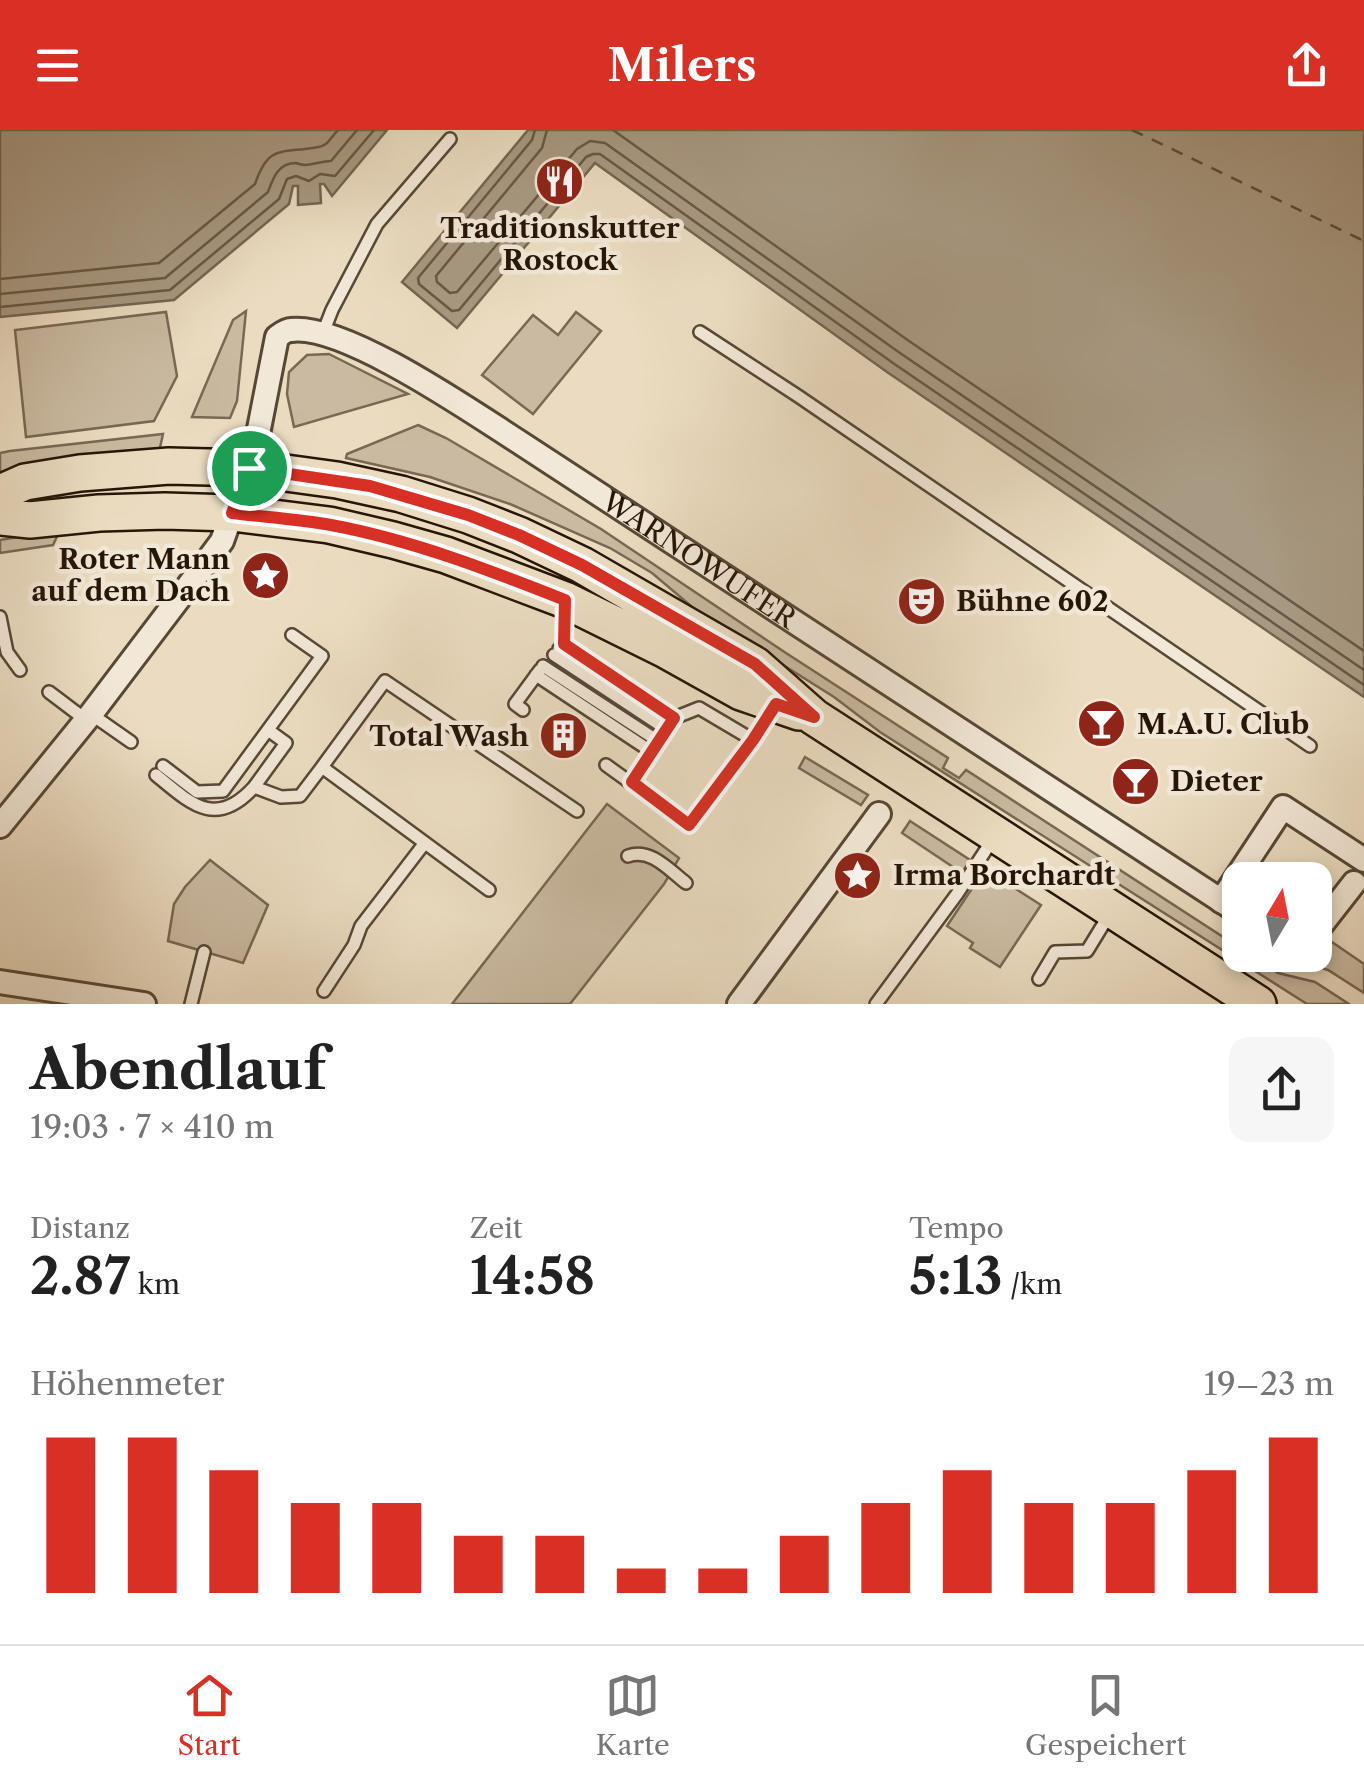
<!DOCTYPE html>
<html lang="de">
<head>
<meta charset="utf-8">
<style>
  body { margin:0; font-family:"Libre Caslon Text",serif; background:#f6f6f6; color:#222; height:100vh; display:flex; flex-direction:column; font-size:38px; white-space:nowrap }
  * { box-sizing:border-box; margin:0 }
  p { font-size:32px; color:#767676 }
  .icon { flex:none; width:55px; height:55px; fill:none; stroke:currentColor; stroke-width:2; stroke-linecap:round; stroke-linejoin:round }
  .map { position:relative; height:874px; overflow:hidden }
  .sheet { display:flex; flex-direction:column; background:#fff; flex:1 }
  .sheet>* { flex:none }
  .needle { width:65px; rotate:10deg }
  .controls { position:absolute; left:1222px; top:732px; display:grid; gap:20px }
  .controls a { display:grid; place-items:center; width:110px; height:110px; border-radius:20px; background:#fff; box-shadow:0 5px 15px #0003; font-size:50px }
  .pin { position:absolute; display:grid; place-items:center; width:85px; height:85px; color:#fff; margin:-42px; border:5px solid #fff; border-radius:50%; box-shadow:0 2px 10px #0007 }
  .round { display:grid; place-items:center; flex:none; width:105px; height:105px; border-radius:20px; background:#f6f6f6 }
  .summary { display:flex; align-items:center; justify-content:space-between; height:170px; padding:0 30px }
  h1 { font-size:55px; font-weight:700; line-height:75px }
  .metrics { display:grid; grid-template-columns:repeat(3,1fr); gap:15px; height:170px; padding:10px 30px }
  .metrics div { display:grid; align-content:center }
  .metrics b { font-size:50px; font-weight:700 }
  .metrics small { font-size:28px; font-weight:400 }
  .metrics p { font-size:28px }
  .chart { height:280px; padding:20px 30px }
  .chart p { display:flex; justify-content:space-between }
  .chart svg { width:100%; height:180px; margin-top:10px; stroke:#d93025; stroke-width:6 }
  header { display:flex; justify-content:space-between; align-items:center; height:130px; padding:0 30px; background:#d93025; color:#fff; font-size:45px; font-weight:700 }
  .tab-bar { display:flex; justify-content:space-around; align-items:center; height:140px; border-top:2px solid #e0e0e0; background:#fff; font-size:28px; color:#767676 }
  .tab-bar a { display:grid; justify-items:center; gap:5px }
  .tab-bar .on { color:#d93025 }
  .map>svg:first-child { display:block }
</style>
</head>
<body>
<header><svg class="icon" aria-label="menu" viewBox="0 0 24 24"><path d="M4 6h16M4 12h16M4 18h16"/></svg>Milers<svg class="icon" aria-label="share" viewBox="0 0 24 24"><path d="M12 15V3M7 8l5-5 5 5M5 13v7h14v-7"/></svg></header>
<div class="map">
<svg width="1364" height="874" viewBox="0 0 1364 874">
  <rect width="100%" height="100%" fill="#ebdcc1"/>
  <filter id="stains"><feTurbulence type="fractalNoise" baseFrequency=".002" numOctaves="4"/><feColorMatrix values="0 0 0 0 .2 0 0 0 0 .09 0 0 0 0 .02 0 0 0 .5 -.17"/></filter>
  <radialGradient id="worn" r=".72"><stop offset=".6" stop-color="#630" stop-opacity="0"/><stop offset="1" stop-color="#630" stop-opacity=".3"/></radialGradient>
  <!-- green -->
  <path fill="#cabaa1" stroke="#786854" stroke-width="2.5" d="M246,181L237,271L230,288L192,287L233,190Z
    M166,182L177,246L154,291L26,307L15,200Z
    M576,182L601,201L533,284L482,245L533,185L558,205Z
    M329,224L408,264L294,297L287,264L289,242L307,225Z
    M418,295L446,308L601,399L786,523L948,628L943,638L959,648L966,640L1240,818V825H1250L1278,843L1315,852L1349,874H1307L880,602L834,567L697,481L652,443L610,418L510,374L430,347L346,328L347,324Z
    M163,304L159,322L41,334L0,342V323L10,321Z
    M60,400L53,415L0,423V410Z
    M805,627L868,665L861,675L799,638Z
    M607,674L679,728L664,754L570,874H452Z
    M910,691L970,730L962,743L902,703Z
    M210,730L268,775L243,833L168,811L174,774L185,757Z
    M985,739L1041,775L1000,837L970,818L973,813L947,796Z
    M1329,810L1364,834V863L1328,840L1280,825H1315V820Z"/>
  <!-- water -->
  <path fill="#a89982" stroke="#746551" stroke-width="2.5" d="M0,0H387L332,66L324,54H320L321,73L298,75V56H293L289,74L174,170L0,187Z
    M528,0H1364V567L887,242L595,33L457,198L402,152Z"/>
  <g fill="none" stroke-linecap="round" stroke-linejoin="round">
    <!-- shore -->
    <path stroke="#675844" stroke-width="2.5" d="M535,0L532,10L418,148L419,154L452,181L459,180L586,27L593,24H600L893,233L1364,555
      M547,0L542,18L436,146L437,152L450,163L457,162L577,19L590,11L605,13L900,223L1364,540
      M613,0L909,211L1364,521
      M0,149L159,133L255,54C268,16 279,23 312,18C319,17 322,17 327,13C331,9 334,4 338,0
      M0,164L165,148L268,62C273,48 278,33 296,33C299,34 302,35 305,35C313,35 322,31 331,31L357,0
      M0,177L170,160L279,69L287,49L296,46L309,51L320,44L335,46L374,0"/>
    <!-- ferry -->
    <path stroke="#5a4a38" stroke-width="2.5" stroke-dasharray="12 10" stroke-linecap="butt" d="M1132,0L1364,111"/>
    <defs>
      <path id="service" d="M700,202L798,266L1310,616
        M323,203L332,180L377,94L450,9
        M0,487L7,522L20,540
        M564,514L674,588
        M559,519L564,514L565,474
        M554,525L666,599
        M543,536L658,611
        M536,545L652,622
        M49,562L86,590
        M523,580L515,574L540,540
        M91,584L131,612
        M606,635L689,695L773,579
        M163,636L197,662L223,661L322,526L292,505
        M156,645C191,674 216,699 254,657L281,667L300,666L322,637
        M632,652L674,588L699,578L753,610
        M254,657L286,613L268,600
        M628,726C651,718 669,740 686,753
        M489,760L322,637L385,551L577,681
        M1039,849L1055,822L1087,821L1109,785
        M324,861L354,815L361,796L424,714
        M191,874L204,822
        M876,874L957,764L993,709"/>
      <g id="minor">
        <path id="s1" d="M249,338L258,304L277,207C281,204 286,200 291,200C344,193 472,282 519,312L1240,783"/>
        <path d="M0,696L91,584L208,430L222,411L232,383"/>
        <path d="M1221,771L1283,677L1364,730"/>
        <path d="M1315,803L1354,753"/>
        <path d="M0,852L144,874"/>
        <path d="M739,874L879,684"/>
      </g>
      <path id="primary" d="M0,363L25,352L80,343L169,336L249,338L337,350L401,364L468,385L519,405L582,435L755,535L814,587L1258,874
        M0,387L30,390L99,383L165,381L232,383L329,395L393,410L446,425L565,470L664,519L741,562L799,582"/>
    </defs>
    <!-- service casing -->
    <use href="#service" stroke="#574836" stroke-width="16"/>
    <!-- minor casing -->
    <use href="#minor" stroke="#574836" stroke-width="28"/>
    <!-- primary casing -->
    <use href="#primary" stroke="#261607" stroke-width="40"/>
    <!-- service -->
    <use href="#service" stroke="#f2e8d7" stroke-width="11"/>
    <!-- minor -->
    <use href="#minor" stroke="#f2e8d7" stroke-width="22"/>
    <!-- primary -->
    <use href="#primary" stroke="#ebdcc1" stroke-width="35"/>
  </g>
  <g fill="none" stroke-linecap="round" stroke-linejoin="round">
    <defs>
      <path id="route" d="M249,338L370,356L468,385L519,405L582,435L755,534L814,587L776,574L753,610L689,695L632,652L674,588L564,514L565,470C489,440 412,410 331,395C298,389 264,387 232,383Z"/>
    </defs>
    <!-- route casing -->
    <use href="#route" stroke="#fff" stroke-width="20"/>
    <!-- route -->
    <use href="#route" stroke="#d93025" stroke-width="12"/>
  </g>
  <!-- icons -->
  <defs>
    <symbol id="restaurant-disc" viewBox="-11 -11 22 22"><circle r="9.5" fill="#8f2418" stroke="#f2e8d7"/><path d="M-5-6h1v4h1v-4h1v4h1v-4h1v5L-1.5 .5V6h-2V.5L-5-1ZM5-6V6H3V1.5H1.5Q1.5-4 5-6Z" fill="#fff"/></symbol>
    <symbol id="sight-disc" viewBox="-11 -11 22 22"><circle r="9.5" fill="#8f2418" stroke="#f2e8d7"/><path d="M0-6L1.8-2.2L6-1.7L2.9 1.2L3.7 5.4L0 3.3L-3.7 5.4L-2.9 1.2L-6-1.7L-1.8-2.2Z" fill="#fff"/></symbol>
    <symbol id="theatre-disc" viewBox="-11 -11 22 22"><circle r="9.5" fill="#8f2418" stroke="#f2e8d7"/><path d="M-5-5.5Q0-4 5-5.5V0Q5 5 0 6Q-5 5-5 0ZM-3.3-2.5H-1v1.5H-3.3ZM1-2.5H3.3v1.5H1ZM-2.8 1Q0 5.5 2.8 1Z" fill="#fff"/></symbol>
    <symbol id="bar-disc" viewBox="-11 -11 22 22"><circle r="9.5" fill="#8f2418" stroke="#f2e8d7"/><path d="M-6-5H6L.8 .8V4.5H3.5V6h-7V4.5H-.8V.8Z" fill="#fff"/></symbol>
    <symbol id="building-disc" viewBox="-11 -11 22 22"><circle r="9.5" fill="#8f2418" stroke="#f2e8d7"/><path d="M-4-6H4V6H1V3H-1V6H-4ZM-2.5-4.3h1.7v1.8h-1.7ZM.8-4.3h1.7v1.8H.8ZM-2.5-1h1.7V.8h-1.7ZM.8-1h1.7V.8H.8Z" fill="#fff"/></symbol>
  </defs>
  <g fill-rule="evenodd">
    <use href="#restaurant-disc" x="532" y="24" width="55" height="55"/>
    <use href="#sight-disc" x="238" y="418" width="55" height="55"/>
    <use href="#theatre-disc" x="894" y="444" width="55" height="55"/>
    <use href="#bar-disc" x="1074" y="566" width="55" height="55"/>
    <use href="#building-disc" x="536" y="578" width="55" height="55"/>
    <use href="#bar-disc" x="1108" y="624" width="55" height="55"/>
    <use href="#sight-disc" x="830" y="718" width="55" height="55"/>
  </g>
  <g text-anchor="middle" stroke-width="9" stroke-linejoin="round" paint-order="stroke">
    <!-- poi labels -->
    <g font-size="28" font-weight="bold" fill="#261607" stroke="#f2e8d7" text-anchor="start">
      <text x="560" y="108" text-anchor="middle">Traditionskutter<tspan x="560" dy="32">Rostock</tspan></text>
      <text x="230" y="439" text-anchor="end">Roter Mann<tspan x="230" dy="32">auf dem Dach</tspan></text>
      <text x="956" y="481">Bühne 602</text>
      <text x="1137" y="604">M.A.U. Club</text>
      <text x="529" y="616" text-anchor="end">Total Wash</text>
      <text x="1170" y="661">Dieter</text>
      <text x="893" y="755">Irma Borchardt</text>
    </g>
    <!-- street labels -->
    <g font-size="28" fill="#261607" stroke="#f2e8d7">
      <text dy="10" stroke="none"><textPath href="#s1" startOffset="622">WARNOWUFER</textPath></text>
    </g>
  </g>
  <rect width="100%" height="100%" filter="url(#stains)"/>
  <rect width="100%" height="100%" fill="url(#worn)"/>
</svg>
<div class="controls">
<a><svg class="needle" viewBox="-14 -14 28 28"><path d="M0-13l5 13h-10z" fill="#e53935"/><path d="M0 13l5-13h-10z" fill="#767676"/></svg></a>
</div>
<div class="pin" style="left:249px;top:338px;background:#1e9e55"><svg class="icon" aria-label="arrive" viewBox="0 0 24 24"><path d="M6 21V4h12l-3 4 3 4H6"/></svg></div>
</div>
<section class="sheet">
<div class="summary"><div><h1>Abendlauf</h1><p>19:03 · 7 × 410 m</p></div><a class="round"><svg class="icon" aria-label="share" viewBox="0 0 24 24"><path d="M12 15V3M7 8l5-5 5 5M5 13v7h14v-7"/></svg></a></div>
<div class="metrics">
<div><p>Distanz</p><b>2.87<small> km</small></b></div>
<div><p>Zeit</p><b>14:58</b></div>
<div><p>Tempo</p><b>5:13<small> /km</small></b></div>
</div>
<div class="chart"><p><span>Höhenmeter</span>19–23 m</p>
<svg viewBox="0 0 160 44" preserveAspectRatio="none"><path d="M5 44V6M15 44V6M25 44V14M35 44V22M45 44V22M55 44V30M65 44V30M75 44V38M85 44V38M95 44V30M105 44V22M115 44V14M125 44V22M135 44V22M145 44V14M155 44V6"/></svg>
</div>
</section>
<nav class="tab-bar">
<a class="on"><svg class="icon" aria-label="home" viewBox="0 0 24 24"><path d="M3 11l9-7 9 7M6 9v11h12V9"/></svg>Start</a>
<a><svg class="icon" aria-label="map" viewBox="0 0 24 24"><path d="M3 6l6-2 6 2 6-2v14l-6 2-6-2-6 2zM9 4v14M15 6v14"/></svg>Karte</a>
<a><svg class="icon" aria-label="saved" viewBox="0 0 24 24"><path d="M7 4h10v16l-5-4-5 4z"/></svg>Gespeichert</a>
</nav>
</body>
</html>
